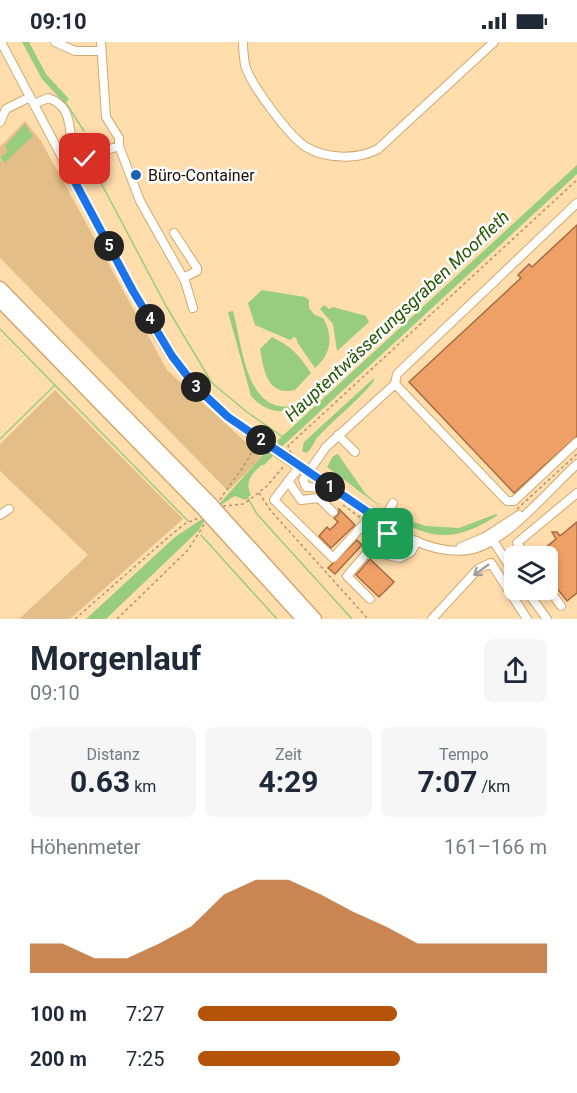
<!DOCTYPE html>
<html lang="de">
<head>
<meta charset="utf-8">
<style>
  body { margin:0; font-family:Roboto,sans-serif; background:#f6f6f7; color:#1f2937; height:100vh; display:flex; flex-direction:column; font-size:22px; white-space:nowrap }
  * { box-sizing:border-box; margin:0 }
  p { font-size:20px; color:#747a83 }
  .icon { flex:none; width:33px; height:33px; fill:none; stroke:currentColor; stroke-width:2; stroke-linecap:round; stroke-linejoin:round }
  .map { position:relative; height:577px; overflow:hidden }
  .details { display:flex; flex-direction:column; background:#fff; flex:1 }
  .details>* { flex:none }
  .controls { position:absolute; left:504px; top:504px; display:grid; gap:12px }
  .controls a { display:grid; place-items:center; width:54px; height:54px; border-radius:9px; background:#fff; box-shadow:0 3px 9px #0003; font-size:30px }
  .pin { position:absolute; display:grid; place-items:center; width:51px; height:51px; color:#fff; margin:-26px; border-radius:12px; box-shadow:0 3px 9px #0006 }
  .km { position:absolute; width:30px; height:30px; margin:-15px; border-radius:50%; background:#222; color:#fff; font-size:16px; line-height:30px; text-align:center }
  .round { display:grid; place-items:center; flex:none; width:63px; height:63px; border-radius:9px; background:#f6f6f7 }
  .overview { display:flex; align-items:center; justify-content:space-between; height:102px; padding:0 30px }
  h1 { font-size:33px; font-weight:700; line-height:45px }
  .stats { display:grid; grid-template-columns:repeat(3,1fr); gap:9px; height:102px; padding:6px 30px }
  .stats div { display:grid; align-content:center; border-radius:9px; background:#f6f6f7; text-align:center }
  .stats b { font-size:30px; font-weight:700 }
  .stats small { font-size:16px; font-weight:400 }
  .stats p { font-size:16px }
  .chart { height:168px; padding:12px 30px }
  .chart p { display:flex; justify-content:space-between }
  .chart svg { width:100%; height:108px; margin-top:6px; fill:#b45309; opacity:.7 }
  ul { padding:0 30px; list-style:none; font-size:20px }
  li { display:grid; grid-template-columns:96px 72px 1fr; align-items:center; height:45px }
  li i { height:15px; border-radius:8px; background:#b45309 }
  .status { display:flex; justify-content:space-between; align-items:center; height:42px; padding:0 30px; background:#fff; direction:ltr }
  .status svg { height:16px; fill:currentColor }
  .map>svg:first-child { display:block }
</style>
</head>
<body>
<div class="status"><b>09:10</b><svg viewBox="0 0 49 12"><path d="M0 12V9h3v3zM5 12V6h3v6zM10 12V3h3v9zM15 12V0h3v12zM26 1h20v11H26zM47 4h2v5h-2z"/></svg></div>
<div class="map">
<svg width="577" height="577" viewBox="0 0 577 577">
  <rect width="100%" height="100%" fill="#ffddad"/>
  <!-- green -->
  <path fill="#e4be88" d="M25,79L41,99L167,328L262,415L228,449L0,216V117L3,121L8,109L0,116V105Z
    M55,348L183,477L70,577H19L88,513L0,429V402Z"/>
  <!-- water -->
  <path fill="#98cd7f" d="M22,0H29L46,32L69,57L65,62L42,37Z
    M25,82L33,94L4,121L0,116L8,109L5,104Z
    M577,123V132L287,400L283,403L277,399Z
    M262,248L305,255L309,258V266L315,273L323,276C334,295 331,312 315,326L297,300V297L294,295L290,298L255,283L248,261Z
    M324,263L329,267L333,265L366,274L369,280L337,309L333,282L320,267Z
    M233,269C243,305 246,379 300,362L399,272L405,273L307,363C287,373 267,372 251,354L228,270Z
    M272,295C291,304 300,314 311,331L295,348C267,354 264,329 260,307Z
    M374,336V339C357,360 335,376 317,396C313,401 312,407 306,411L302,409L304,400Z
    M264,412L269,416C258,427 242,436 251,453L245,458L235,454C221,462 206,473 199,488L106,577H86L175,495L202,477L220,461Z
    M338,412L365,451L382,466L327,425L333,414Z
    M496,472L498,473C461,497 433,502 394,474L426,484L459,486Z"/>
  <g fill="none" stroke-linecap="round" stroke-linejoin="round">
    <!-- stream -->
    <path stroke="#98cd7f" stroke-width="1.5" d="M66,61L84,89
      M95,117L100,139L166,264L212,341L247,370L283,395
      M0,287L188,479
      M0,397L55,343
      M356,446L364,452
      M247,455L257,472L352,577
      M201,493L277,577"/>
    <!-- canal -->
    <path stroke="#98cd7f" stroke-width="6" d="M263,420L285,397"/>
  </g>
  <!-- building -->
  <path fill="#efa066" stroke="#a36c43" stroke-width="1.5" d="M577,183V394L514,451L409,340L521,236L518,233L529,222L532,225Z
    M339,467L355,483L331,506L319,494L327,485L330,488L338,480L334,476L339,472Z
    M577,480V551L567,559L548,535V514H535L556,497L552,490H557L560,494Z
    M357,498L362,503L335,532L328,526Z
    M370,517L394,540L379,555L356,533Z"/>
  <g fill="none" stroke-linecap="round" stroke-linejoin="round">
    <defs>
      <path id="minor" d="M1,0C37,68 73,136 109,204C135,252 160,307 197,346C238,390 301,425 350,459C384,482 429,517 473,507C506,500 551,446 577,422
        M55,0L75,9H101
        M101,0L106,75L119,96V104L140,159L185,239L193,266
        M243,0C243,8 244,16 245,23C250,42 290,95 306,105C326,117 358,118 378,107L494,0
        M34,62L48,56C76,65 66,92 75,106C78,111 82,112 85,117
        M0,80L6,67L30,55
        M68,127L86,115L119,104
        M577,161L397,332L395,342L507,459H514L577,400
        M174,191L197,226V229L183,236
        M338,393L355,410
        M300,424L274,458L333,516L372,473
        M288,439L301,458L319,456L333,470
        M331,446L306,445L303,438L326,405L395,342
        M0,473L9,467
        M382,480L393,461
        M492,497L514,531
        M461,505L485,495L519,473
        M526,514L517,501L577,451
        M548,546L561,564
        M526,548L547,577
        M370,557L347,534L366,512L375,510L400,516L411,510L417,499
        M432,577L478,527L491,521L527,577"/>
      <path id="highway" d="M0,246L212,463
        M0,259L205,469
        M219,471L315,577
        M212,477L303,577"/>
    </defs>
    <!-- minor casing -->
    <use href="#minor" stroke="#d2a96e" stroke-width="10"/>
    <!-- highway casing -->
    <use href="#highway" stroke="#d2a96e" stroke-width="15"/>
    <!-- path -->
    <path stroke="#ae9370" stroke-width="1.5" stroke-dasharray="3 3" stroke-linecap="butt" d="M291,411L288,404L577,138
      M259,451L271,469L368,577
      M220,458C231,439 247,424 254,404
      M343,463L361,476
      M223,464L244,462L267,444L285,423
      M517,467L577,412
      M373,484L384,490
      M75,577L172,492L186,481L201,475
      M117,577L188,508L205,481"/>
    <!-- minor -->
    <use href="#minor" stroke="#fff" stroke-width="8"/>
    <!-- highway -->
    <use href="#highway" stroke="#fff" stroke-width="12"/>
    <defs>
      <path id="highway-bridge" d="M212,463L219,471
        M205,469L212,477"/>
    </defs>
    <!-- highway-bridge casing -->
    <use href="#highway-bridge" stroke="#d2a96e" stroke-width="15" stroke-linecap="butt"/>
    <!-- highway-bridge -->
    <use href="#highway-bridge" stroke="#fff" stroke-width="12"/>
  </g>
  <!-- one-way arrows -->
  <defs><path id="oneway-shaft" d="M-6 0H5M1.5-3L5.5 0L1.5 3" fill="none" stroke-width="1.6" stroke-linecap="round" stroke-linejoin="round" transform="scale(1.5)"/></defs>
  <use stroke="#a49e99" href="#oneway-shaft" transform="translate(481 528) rotate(144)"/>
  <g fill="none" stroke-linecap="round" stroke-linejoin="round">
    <defs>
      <path id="route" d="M85,117L68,127L133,249L172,314L195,344L228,375L372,473L367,480L388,492"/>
    </defs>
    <!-- route casing -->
    <use href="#route" stroke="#fff" stroke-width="12"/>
    <!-- route -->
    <use href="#route" stroke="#1a73e8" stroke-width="8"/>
  </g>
  <!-- markers -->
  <circle fill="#1f60b1" stroke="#fff" stroke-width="2" cx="136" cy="133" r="6"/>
  <g text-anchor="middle" stroke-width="5" stroke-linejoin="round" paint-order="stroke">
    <!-- poi labels -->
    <g font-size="16" fill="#1b0d00" stroke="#fff" text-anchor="start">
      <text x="148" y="139">Büro-Container</text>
    </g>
    <!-- water labels -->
    <g font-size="18" font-style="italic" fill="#285703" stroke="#fff">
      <text transform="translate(397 274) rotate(-43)" y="6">Hauptentwässerungsgraben Moorfleth</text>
    </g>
  </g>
</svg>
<div class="controls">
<a><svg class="icon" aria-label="layers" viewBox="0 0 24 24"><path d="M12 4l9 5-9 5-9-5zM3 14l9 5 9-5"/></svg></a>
</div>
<div class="pin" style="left:388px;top:492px;background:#1e9e55"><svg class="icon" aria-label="arrive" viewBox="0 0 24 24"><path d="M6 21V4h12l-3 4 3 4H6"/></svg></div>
<div class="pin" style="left:85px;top:117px;background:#d93025"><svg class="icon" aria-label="check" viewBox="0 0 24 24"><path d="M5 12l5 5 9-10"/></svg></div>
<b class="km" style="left:330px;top:445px">1</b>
<b class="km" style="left:261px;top:398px">2</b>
<b class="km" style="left:196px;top:345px">3</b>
<b class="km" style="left:150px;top:277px">4</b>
<b class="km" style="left:109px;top:204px">5</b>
</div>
<section class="details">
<div class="overview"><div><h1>Morgenlauf</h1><p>09:10</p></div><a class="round"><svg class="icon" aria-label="share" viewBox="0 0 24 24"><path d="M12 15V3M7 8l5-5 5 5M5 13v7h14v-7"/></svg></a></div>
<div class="stats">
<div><p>Distanz</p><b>0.63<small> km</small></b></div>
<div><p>Zeit</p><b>4:29</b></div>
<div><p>Tempo</p><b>7:07<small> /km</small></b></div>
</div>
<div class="chart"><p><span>Höhenmeter</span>161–166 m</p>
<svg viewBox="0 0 160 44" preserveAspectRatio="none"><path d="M0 44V32L10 32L20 38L30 38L40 32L50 25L60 12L70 6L80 6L90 12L100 19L110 25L120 32L130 32L140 32L150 32L160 32V44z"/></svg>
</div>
<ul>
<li><b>100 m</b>7:27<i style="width:57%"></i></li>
<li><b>200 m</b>7:25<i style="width:58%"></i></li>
</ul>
</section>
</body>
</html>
